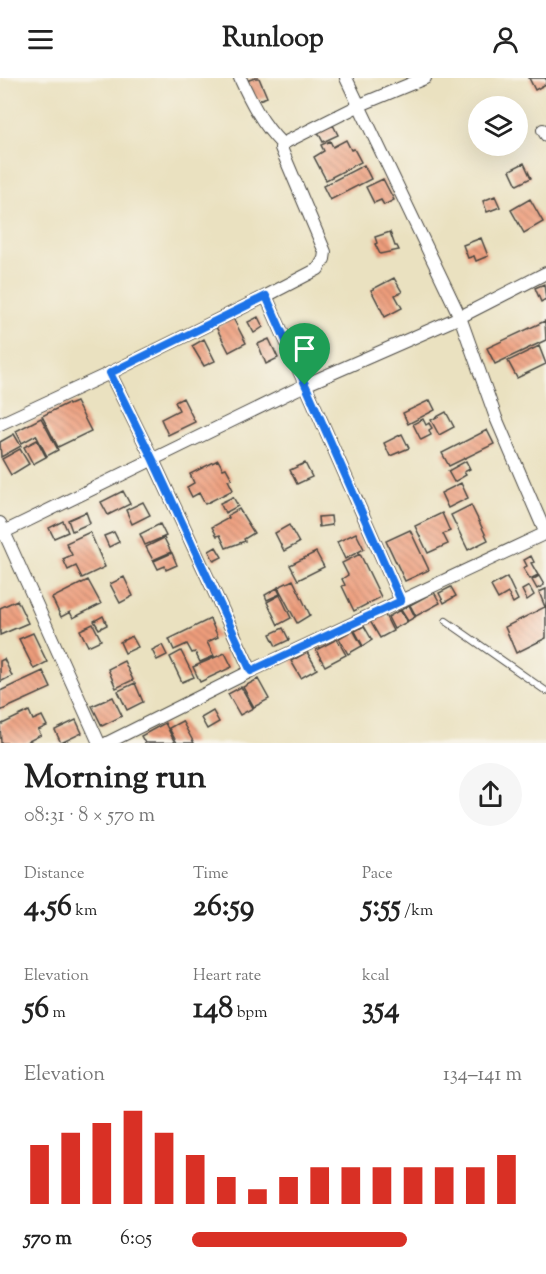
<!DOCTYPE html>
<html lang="en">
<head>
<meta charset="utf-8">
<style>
  body { margin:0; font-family:"Sorts Mill Goudy",serif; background:#f6f6f6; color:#222; height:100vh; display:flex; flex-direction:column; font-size:22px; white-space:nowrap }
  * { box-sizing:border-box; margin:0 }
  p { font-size:20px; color:#767676 }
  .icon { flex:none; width:33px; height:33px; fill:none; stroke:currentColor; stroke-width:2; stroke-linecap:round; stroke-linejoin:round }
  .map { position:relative; height:665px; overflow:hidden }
  .side { display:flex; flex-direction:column; background:#fff; flex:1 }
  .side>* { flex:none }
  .fabs { position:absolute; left:468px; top:18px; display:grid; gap:12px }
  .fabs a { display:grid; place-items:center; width:60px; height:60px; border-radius:50%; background:#fff; box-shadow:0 6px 24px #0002; font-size:30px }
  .pin { position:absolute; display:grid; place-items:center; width:51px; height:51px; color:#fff; margin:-62px -26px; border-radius:50% 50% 50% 0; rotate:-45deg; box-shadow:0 0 6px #0007 }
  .pin .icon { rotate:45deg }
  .round { display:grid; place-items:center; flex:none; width:63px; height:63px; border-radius:32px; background:#f6f6f6 }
  .summary { display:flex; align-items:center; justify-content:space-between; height:102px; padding:0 24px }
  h1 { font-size:33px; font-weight:800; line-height:45px }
  .figures { display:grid; grid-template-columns:repeat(3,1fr); gap:9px; height:102px; padding:6px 24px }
  .figures div { display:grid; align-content:center }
  .figures b { font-size:30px; font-weight:800 }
  .figures small { font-size:16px; font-weight:400 }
  .figures p { font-size:16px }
  .chart { height:168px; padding:12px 24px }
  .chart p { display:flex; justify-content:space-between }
  .chart svg { width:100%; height:108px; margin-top:6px; stroke:#d93025; stroke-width:6 }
  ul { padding:0 24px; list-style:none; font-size:20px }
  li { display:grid; grid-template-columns:96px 72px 1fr; align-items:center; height:45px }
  li i { height:15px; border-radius:8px; background:#d93025 }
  header { display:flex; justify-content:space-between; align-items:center; height:78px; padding:0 24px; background:#fff; font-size:27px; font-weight:800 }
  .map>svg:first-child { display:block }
</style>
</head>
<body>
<header><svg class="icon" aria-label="menu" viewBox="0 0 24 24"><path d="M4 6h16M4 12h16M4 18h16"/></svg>Runloop<svg class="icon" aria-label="person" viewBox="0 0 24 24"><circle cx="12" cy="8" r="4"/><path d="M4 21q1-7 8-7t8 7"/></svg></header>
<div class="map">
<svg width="546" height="665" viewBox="0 0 546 665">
  <defs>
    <pattern id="building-back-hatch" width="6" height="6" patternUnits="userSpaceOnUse" patternTransform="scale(1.5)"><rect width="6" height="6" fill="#ee9d7c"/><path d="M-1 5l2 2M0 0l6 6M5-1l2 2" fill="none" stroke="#c18066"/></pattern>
  </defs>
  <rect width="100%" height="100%" fill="#f7f3e8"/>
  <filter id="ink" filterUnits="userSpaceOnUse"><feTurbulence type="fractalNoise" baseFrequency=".0167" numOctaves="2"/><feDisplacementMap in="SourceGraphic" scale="12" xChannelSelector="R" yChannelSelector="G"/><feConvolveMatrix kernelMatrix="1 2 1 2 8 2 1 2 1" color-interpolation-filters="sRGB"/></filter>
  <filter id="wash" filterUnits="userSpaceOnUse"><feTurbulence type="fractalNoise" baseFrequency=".008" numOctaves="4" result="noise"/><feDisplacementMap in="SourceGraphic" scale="24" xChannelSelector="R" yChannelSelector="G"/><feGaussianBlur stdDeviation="1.35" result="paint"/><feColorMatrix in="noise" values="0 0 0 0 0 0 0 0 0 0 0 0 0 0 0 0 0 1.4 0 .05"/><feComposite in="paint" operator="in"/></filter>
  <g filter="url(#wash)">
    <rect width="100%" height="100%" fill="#eae1c0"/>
    <g id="blocks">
      <!-- building -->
      <path fill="url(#building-back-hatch)" d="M255,0H259L267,19L256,23L246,3Z
        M529,0H546V6L535,12Z
        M333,47L338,57L323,64L318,54Z
        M346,62L351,72L354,71L361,84L326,102L314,79L324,73L321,67L330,63L333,69Z
        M524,85L531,100L517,107L510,92Z
        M364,87L371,101L330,122L323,108Z
        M383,101L394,122L384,127L381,122L374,125L366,109Z
        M495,118L500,129L487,134L483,123Z
        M530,121L543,144L524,155L511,132Z
        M390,154L395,168H397L399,172L380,176L375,166L377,165L375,159Z
        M481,160L488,178L476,183L474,178L468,180L463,167Z
        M394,200L402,214L395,217L402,230L385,239L371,212Z
        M544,206L546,221L541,224L535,210Z
        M258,239L263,249L254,255L248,244Z
        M233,240L246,265L229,274L216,249Z
        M545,243L546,262L495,286L487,270Z
        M204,261L215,283L204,288L192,268Z
        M269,261L278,280L266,286L258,266Z
        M539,268L546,286L517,300L508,283Z
        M183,320L195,344L168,357L161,341L179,332L175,324Z
        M430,322L435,332L408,346L403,335Z
        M76,324L91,353L58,369L42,338L68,325L69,327Z
        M446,334L454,349L439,357L431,342Z
        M41,340L58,372L47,378L36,357L22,365L16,353Z
        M423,341L426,347L429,345L432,350L429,352L431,357L421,362L413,346Z
        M487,352L494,366L449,388L442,375Z
        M14,356L21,368L1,379L0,364Z
        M402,356L409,370L390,378L384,365Z
        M37,362L46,379L33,386L24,369Z
        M20,371L29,386L11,397L2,381Z
        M218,382L223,391L226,390L232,401L228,402L233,412L205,426L199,415L192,419L187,409L194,405L190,396Z
        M466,383L470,391L464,394L466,397L454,404L448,393Z
        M305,385L312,399L297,406L290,392Z
        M461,405L468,420L448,430L441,415Z
        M123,413L130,426L108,437L101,424Z
        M233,419L238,428L225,435L220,425Z
        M143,424L150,437L132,446L126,432Z
        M471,427L488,462L468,472L451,437Z
        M239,431L254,455L244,461L245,463L226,470L220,457L217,458L212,449L229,440L228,437Z
        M86,434L90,445L72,453L68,442Z
        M442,435L450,453L443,456L448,466L428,475L415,448Z
        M331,438L332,447L319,449L318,439Z
        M63,443L68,454L54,460L49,450Z
        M160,446L166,458L145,467L140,456Z
        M289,447L299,465L284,473L275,455Z
        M410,452L429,492L405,503L386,463Z
        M90,454L105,489L82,500L76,488L68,492L63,481L72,477L66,465Z
        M114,454L119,464L109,469L104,458Z
        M356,455L364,471L345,481L337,464Z
        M164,460L171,474L153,482L146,469Z
        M216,469L222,479L214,483L209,473Z
        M316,474L324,489L298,502L290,487Z
        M172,475L177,487L166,492L165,488L158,491L154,483Z
        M360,476L381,519L354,533L342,508L345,507L342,501L348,497L342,485Z
        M531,478L534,484L531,485L538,497L530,501L523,490L527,488L524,482Z
        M539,498L544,507L537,511L532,502Z
        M124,499L133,518L120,525L110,506Z
        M507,499L518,522L513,525L508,515L498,521L491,508Z
        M88,502L101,526L73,540L70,534L61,539L52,520Z
        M293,502L310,537L297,545L278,509Z
        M529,508L534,517L527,522L522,512Z
        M451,509L456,518L444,525L439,515Z
        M277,510L280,516L267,522L265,517Z
        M546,511V560L516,575L505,549L545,529L539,514Z
        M434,514L440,525L416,538L410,527Z
        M280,517L291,540L278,547L267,524Z
        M17,522L28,545L0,557V530Z
        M409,527L415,539L408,543L401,532Z
        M400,532L407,544L394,551L388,539Z
        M384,535L393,553L380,560L370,543Z
        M103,538L107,547L99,551L94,543Z
        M210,541L218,559L207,564L214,578L200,584L195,574L192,575L187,566L174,572L169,561Z
        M93,546L101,562L88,568L80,552Z
        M364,548L372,562L363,568L355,553Z
        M283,550L289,562L276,568L270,556Z
        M353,552L362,568L348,576L339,560Z
        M33,555L47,584L34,591L19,561Z
        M132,558L138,569L125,575L120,564Z
        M337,561L346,577L325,588L316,572Z
        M162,567L167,577L157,582L152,572Z
        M181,573L194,599L182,604L170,579Z
        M307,574L317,591L301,600L291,583Z
        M225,575L232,589L200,604L193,589Z
        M4,581L12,598L0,604V583Z
        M124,583L133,602L116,610L108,591Z
        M43,593L51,610L0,633V613Z
        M258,601L269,621L254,629L243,609Z
        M135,605L143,624L127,632L118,613Z
        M241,609L253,630L240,637L228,616Z
        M113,619L122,638L102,648L92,628Z
        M29,633L33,642L42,638L47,648L38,652L41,657L25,665H1L0,647Z
        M213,633L219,644L207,651L201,640Z
        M76,642L82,655L61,665L55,652Z
        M182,643L194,665H177L169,650Z
        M165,645L175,665H145L141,658Z"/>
    </g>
  </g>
  <g filter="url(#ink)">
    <use href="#blocks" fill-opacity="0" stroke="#484641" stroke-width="1.5"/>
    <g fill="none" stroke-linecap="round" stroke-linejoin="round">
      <defs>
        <path id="service" d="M446,543L546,613"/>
        <path id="minor" d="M240,0C251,24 262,46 282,66
          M346,0L460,239L496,340L546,456
          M543,52L546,57
          M266,218L318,191L324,181L325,174L281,70L282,66L360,27L425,0
          M110,295L153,382L251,593
          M0,346L110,295L266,218L401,523
          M0,445L99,665
          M0,456L305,307L460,239L546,195
          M107,665L251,593L546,455"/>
      </defs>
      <!-- service casing -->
      <use href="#service" stroke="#484641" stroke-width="8"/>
      <!-- minor casing -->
      <use href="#minor" stroke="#484641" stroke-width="14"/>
      <!-- service -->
      <use href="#service" stroke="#fff" stroke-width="6"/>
      <!-- minor -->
      <use href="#minor" stroke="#fff" stroke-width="12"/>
    </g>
  </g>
  <g fill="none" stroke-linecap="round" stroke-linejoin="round" filter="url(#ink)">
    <defs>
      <path id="route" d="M266,218L401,523L251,593L153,382L110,295Z"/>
    </defs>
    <!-- route casing -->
    <use href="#route" stroke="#fff" stroke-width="12"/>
    <!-- route -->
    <use href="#route" stroke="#1a73e8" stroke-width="8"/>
  </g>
</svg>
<div class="fabs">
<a><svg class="icon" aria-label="layers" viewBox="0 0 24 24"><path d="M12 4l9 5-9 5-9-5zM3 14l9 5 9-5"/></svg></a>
</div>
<div class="pin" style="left:305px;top:307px;background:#1e9e55"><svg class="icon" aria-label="arrive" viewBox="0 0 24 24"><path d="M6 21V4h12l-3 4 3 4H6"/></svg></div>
</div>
<section class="side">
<div class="summary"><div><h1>Morning run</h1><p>08:31 · 8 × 570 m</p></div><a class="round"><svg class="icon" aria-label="share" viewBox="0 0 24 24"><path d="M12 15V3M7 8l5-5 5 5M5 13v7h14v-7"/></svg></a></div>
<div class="figures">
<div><p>Distance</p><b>4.56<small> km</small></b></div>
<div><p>Time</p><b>26:59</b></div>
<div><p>Pace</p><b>5:55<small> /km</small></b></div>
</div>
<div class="figures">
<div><p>Elevation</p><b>56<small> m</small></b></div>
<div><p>Heart rate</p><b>148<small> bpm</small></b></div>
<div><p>kcal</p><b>354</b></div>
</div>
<div class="chart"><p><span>Elevation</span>134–141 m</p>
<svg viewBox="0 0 160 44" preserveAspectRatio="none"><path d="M5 44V20M15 44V15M25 44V11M35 44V6M45 44V15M55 44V24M65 44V33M75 44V38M85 44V33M95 44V29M105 44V29M115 44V29M125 44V29M135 44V29M145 44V29M155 44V24"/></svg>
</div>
<ul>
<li><b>570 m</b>6:05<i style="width:65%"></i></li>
</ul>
</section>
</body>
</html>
